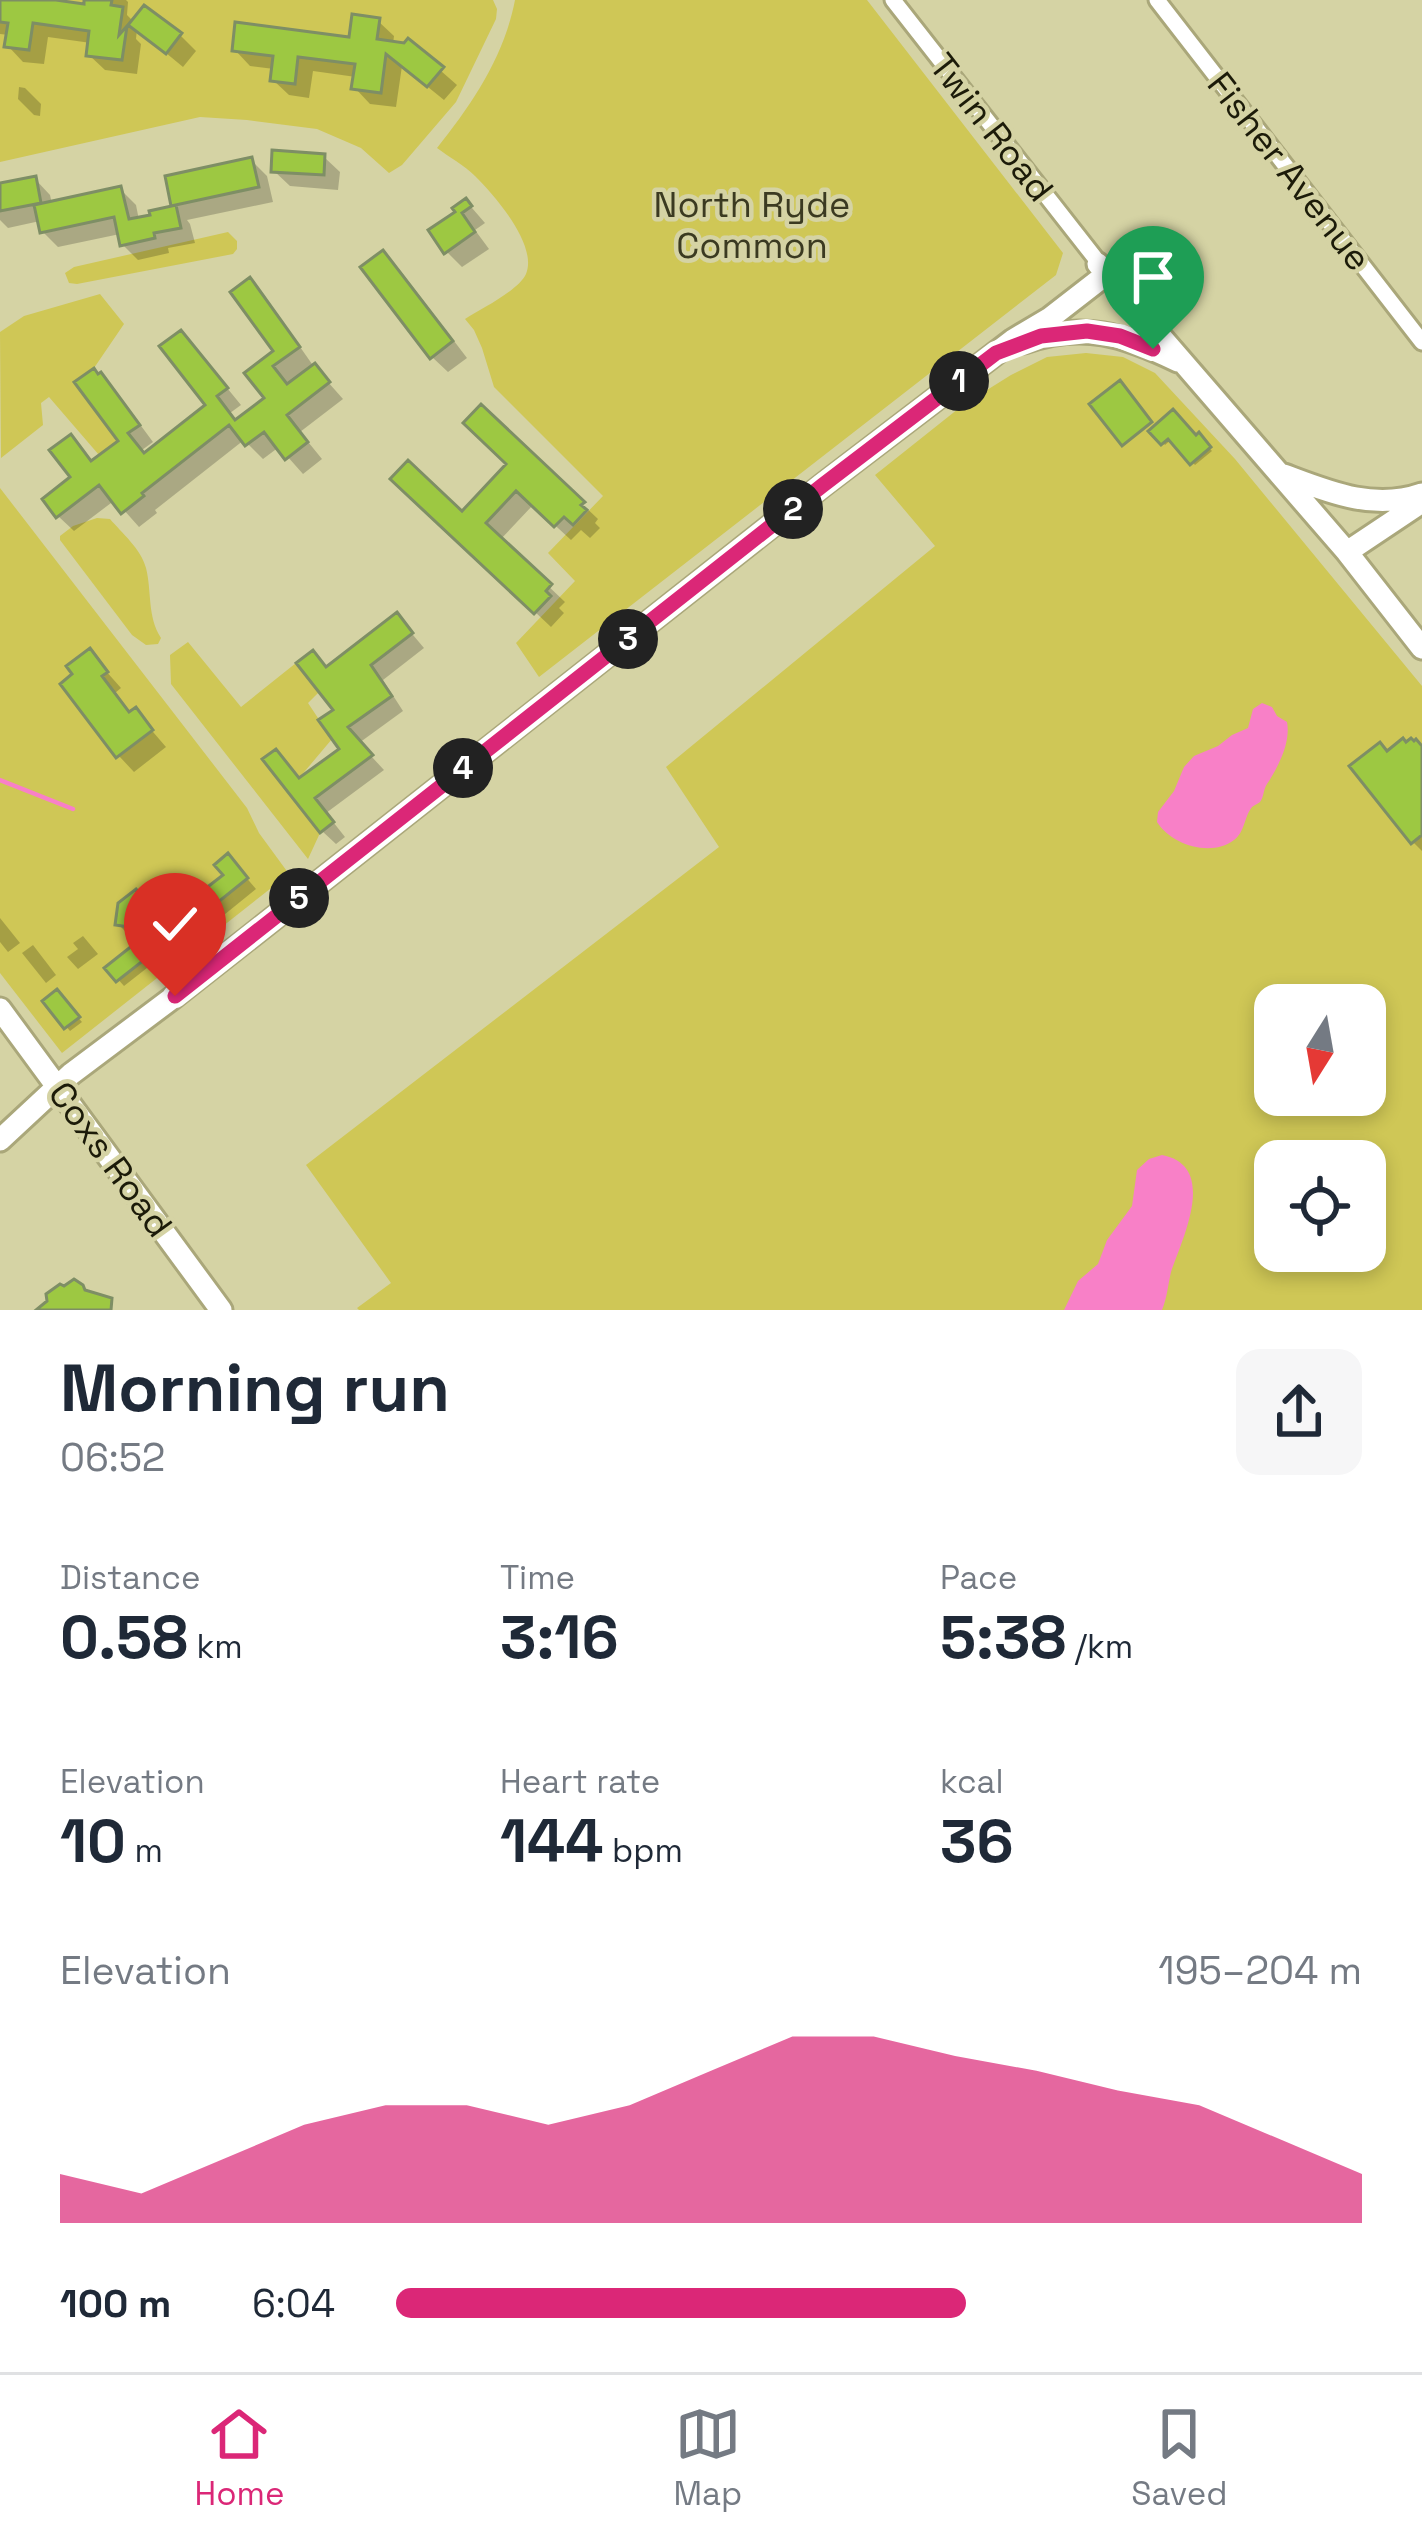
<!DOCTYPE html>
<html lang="en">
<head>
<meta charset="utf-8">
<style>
  body { margin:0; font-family:"Space Grotesk",sans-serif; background:#f6f6f7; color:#1f2937; height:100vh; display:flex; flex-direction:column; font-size:45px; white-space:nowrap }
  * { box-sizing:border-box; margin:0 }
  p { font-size:39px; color:#747a83 }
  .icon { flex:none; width:66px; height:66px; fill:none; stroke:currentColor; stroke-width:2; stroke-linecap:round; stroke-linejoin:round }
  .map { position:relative; height:1310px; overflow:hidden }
  .details { display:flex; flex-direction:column; background:#fff; flex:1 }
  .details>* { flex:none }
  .needle { width:78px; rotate:191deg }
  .controls { position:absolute; left:1254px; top:984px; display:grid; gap:24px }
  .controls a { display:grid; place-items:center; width:132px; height:132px; border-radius:24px; background:#fff; box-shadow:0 6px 18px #0003; font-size:60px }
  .pin { position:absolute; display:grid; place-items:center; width:102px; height:102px; color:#fff; margin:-123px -51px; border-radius:50% 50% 50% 0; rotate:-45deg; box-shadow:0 0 12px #0007 }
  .pin .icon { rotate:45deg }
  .km { position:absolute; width:60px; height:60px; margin:-30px; border-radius:50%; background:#222; color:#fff; font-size:33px; line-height:60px; text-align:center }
  .round { display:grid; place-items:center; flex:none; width:126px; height:126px; border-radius:24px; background:#f6f6f7 }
  .overview { display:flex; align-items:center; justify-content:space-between; height:204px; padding:0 60px }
  h1 { font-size:66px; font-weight:700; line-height:90px }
  .stats { display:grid; grid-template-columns:repeat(3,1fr); gap:18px; height:204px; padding:12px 60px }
  .stats div { display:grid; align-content:center }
  .stats b { font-size:60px; font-weight:700 }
  .stats small { font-size:33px; font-weight:400 }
  .stats p { font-size:33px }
  .chart { height:336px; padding:24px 60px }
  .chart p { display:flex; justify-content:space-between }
  .chart svg { width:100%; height:216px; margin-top:12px; fill:#db2777; opacity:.7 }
  ul { padding:0 60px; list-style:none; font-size:39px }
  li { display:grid; grid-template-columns:192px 144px 1fr; align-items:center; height:90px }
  li i { height:30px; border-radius:15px; background:#db2777 }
  .tabs { display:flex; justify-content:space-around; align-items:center; height:168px; border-top:3px solid #e0e1e3; background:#fff; font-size:33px; color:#747a83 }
  .tabs a { display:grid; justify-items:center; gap:6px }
  .tabs .selected { color:#db2777 }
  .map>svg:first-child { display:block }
</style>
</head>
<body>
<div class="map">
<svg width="1422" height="1310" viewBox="0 0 1422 1310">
  <rect width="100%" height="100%" fill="#d5d3a4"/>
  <!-- green -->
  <path fill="#cfc756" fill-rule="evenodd" d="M0,0H493L497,9L496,19L456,102L402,165L389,173L361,148L317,129L247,120L200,117L0,162Z
    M515,0H867L1063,253L1056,275L539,677L516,643L575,581L548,553L603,496L494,387L482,348L474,330L465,319C481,309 519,290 526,274C538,245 495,196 475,176C464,165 449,157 437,148C472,104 504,57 515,0Z
    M228,232L237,241V249L233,254L77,284L69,283L65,273L74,267Z
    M100,294L124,324L94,368L75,382L118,441L99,455L49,397L41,403L43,425L1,458L0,332L24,316Z
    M1086,353L1123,357L1155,373L1235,459L1422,686V1310H359L357,1308L391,1283L306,1165L719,847L666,767L935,546L875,475L963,405L1011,375L1047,357ZM1275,1005H1365V1095H1275ZM1275,1161H1365V1251H1275Z
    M0,488L247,808L259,833L289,874L62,1053L0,973Z
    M97,518L110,519C122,533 141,549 146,568C152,592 147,616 161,638L158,644L146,645L132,635L60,540V536L73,526Z
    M188,642L241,707L296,663L319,692L308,703L332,739L300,777L276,749L263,760L320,833L308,859L171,684L170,655Z"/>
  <!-- water -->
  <path fill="#f880c7" d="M1262,703L1272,707L1277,716L1287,722C1291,743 1278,767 1267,784C1263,790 1264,797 1260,802C1258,804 1254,805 1252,807C1244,817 1245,832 1234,840C1210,858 1171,844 1157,822L1158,812L1174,791L1184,767L1194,756L1218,746L1232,735L1248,728L1253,709Z
    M1162,1155C1219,1166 1182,1239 1171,1272C1168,1285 1167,1298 1162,1310H1064L1078,1281L1098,1264L1107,1240L1132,1206L1137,1170L1149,1159Z"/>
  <!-- shadow -->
  <path fill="#0003" d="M0,0H33L86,7L87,0H126L128,2L127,15L134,22L144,9L180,35L196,51L183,67L137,29L136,39L141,44L137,74L105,70L89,55L91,43L48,37L44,64L23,62L8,46L9,35L0,34Z
    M378,21L394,36L393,44L405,46L408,42L457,85L444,100L402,66L396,107L370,104L355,88L356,77L313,71L309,98L289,95L273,80L274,69L250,66L235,50L352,41Z
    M19,87L25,88L41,104L40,116L34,115L18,99Z
    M324,157L340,172L338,190L290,186L274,171Z
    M251,160L267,176L273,202L187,220L190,224L195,243L168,248L169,253L138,260L122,244L120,234L58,247L43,232L40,221L8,228L0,220V187L35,179L50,195L52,204L120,189L136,205L139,220L153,217L152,213L178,208L174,204Z
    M466,201L485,223L475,230L489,249L462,267L447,252L459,213Z
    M383,254L399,269L467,358L448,372L432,357Z
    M250,281L265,297L312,364L343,399L300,432L322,459L303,474L279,447L263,459L244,440L155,510L157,513L139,527L115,500L74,531L58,516L74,478L70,438L93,463L122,442L100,376L116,392L153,442L142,450L146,455L209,406L196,350L241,405L230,413L237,422L268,399L249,374L277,352Z
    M481,408L598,519L595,523L600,528L590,538L581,530L571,540L533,505L500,540L565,602L559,608L564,613L551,627L394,479L462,515L510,464Z
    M1153,431L1196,439L1199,437L1212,451L1195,465L1172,439L1165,445Z
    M397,616L424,648L383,680L403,711L359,743L384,770L326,813L345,837L336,844L322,831L300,780L343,749L338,711Z
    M89,652L121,688L115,693L131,714L135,711L166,747L134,772L119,756L64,684Z
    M1422,749V851L1413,842L1388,754Z
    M238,868L256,889L203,932L193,922Z
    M178,914L183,919L179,954H172V958L161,957L124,986L108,968L152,934L125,931L118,924L172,919Z
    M0,918L20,943L8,952L0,942Z
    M83,936L98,954L78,969L67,957L78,949L73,943Z
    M33,945L56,975L46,983L22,953Z
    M57,993L82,1022L70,1031L46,1002Z"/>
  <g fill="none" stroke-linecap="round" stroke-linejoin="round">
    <!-- stream -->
    <path stroke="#f880c7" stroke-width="4.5" d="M0,780L73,809"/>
  </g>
  <!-- building -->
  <path fill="#9dc842" stroke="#7e8e65" stroke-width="3" d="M0,0H56L84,4V0H112L111,5L123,7L119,35L127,26L122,60L86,56L89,31L33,23L29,50L4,47L8,23L0,22Z
    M144,5L182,33L166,54L128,25Z
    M352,14L380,18L377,39L404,43L408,38L444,67L427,87L386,54L381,93L351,89L355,64L298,57L295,84L270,81L273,56L232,51L235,22L349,37Z
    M272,150L325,154L324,175L271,172Z
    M252,157L259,187L171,206L165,176Z
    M36,176L41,203L0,211V183Z
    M121,186L129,219L150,215L149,211L176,205L181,228L154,233L155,238L120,246L114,217L40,233L34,205Z
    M466,198L472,206L462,213L475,232L444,254L428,230L455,212L452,208Z
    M383,250L453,341L430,359L360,267Z
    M250,277L300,347L273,366L287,384L315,363L330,382L287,415L308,442L285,460L264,432L245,446L229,425L142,493L144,496L121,514L99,485L56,518L42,499L70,477L49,450L71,434L91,461L118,441L74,382L94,368L98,374L101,372L140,425L128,433L144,453L205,405L159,346L181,330L228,388L217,396L235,420L264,398L244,373L273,351L230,292Z
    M1120,380L1152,422L1122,446L1089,404Z
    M481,404L585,502L581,505L587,510L573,525L564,517L554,527L516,491L486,523L552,584L546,591L551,596L534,614L390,479L408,460L462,511L506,464L463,423Z
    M1173,409L1196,435L1199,432L1211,447L1190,465L1168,439L1161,445L1148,431Z
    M397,612L413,633L371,665L392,696L348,727L373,755L315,798L334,822L320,833L262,759L276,749L299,778L339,749L318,720L333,710L296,663L313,650L326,667Z
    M90,648L108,672L102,676L129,712L136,707L153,730L116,758L60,684L72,674L66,666Z
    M1403,738L1406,742L1411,738L1414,741L1416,739L1422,746V835L1411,844L1349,766L1380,742L1387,751Z
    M228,853L248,878L191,924L179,909L223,875L214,865Z
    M136,889L157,915L166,908L171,915L178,910L174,950L167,949L166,953L154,952L116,982L104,968L152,930L115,925L118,903Z
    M57,989L80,1017L64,1029L42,1001Z
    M74,1279L83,1285L85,1290L112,1298L111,1310H36L47,1301L46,1294L60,1284L64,1286Z"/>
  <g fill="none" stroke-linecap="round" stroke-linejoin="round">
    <defs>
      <path id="street" d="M893,0L1099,263
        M1157,0L1422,342"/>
      <path id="secondary" d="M1098,264L1347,552L1422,648
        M1024,342C1083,321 1124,335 1178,361
        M1284,475C1329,492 1374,511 1422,494
        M1347,552L1422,502
        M0,1009L221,1310
        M0,1140L71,1074L175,996L823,485L1013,340L1050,318L1108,273"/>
    </defs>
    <!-- street casing -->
    <use href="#street" stroke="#aaa77a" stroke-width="21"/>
    <!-- secondary casing -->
    <use href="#secondary" stroke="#aaa77a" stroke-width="27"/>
    <!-- street -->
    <use href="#street" stroke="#fff" stroke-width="15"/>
    <!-- secondary -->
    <use href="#secondary" stroke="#fff" stroke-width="21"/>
  </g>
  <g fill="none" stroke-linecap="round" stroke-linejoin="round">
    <defs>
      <path id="route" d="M175,996L823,485L996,353L1041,336L1087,331L1120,336L1153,349"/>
    </defs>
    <!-- route casing -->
    <use href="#route" stroke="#fff" stroke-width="24"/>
    <!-- route -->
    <use href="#route" stroke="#db2777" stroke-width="15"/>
  </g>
  <g text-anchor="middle" stroke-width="9" stroke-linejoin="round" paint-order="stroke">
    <!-- street labels -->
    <g font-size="36" fill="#1c1b09" stroke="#d5d3a4">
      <text transform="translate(992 127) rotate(52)" y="13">Twin Road</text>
      <text transform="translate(1290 171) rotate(52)" y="13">Fisher Avenue</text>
      <text transform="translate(111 1159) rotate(54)" y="13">Coxs Road</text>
    </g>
    <!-- park labels -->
    <g font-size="36" fill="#3b3a21" stroke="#d5d3a4">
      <text x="752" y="217">North Ryde<tspan x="752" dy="41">Common</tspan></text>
    </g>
  </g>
</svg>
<div class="controls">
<a><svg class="needle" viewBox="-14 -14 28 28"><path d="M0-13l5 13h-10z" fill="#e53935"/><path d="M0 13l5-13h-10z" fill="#747a83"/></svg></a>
<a><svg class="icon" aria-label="locate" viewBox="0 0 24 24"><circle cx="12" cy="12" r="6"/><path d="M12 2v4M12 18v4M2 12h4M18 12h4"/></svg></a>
</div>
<div class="pin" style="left:1153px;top:349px;background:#1e9e55"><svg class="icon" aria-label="arrive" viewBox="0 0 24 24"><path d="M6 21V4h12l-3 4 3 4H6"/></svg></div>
<div class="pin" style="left:175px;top:996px;background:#d93025"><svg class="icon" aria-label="check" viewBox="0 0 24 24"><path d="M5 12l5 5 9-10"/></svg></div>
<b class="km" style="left:959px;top:381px">1</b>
<b class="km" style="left:793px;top:509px">2</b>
<b class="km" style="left:628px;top:639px">3</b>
<b class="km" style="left:463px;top:768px">4</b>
<b class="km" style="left:299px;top:898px">5</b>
</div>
<section class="details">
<div class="overview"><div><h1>Morning run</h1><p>06:52</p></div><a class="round"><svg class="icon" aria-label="share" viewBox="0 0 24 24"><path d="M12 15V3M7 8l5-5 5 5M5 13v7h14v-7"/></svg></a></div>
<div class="stats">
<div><p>Distance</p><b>0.58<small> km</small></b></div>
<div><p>Time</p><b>3:16</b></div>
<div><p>Pace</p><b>5:38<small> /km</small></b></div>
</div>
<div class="stats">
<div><p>Elevation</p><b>10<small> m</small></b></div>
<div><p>Heart rate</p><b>144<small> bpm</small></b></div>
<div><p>kcal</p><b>36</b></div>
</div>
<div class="chart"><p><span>Elevation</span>195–204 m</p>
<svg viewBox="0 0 160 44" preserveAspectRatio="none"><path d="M0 44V34L10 38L20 31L30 24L40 20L50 20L60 24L70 20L80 13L90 6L100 6L110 10L120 13L130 17L140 20L150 27L160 34V44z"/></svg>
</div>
<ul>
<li><b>100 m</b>6:04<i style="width:59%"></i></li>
</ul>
</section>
<nav class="tabs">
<a class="selected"><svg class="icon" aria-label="home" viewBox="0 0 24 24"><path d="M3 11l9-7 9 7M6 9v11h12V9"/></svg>Home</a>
<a><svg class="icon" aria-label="map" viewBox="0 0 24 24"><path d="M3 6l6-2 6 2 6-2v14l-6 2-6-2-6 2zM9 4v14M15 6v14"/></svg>Map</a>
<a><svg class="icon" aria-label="saved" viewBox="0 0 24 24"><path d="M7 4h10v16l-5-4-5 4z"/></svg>Saved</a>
</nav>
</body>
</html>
